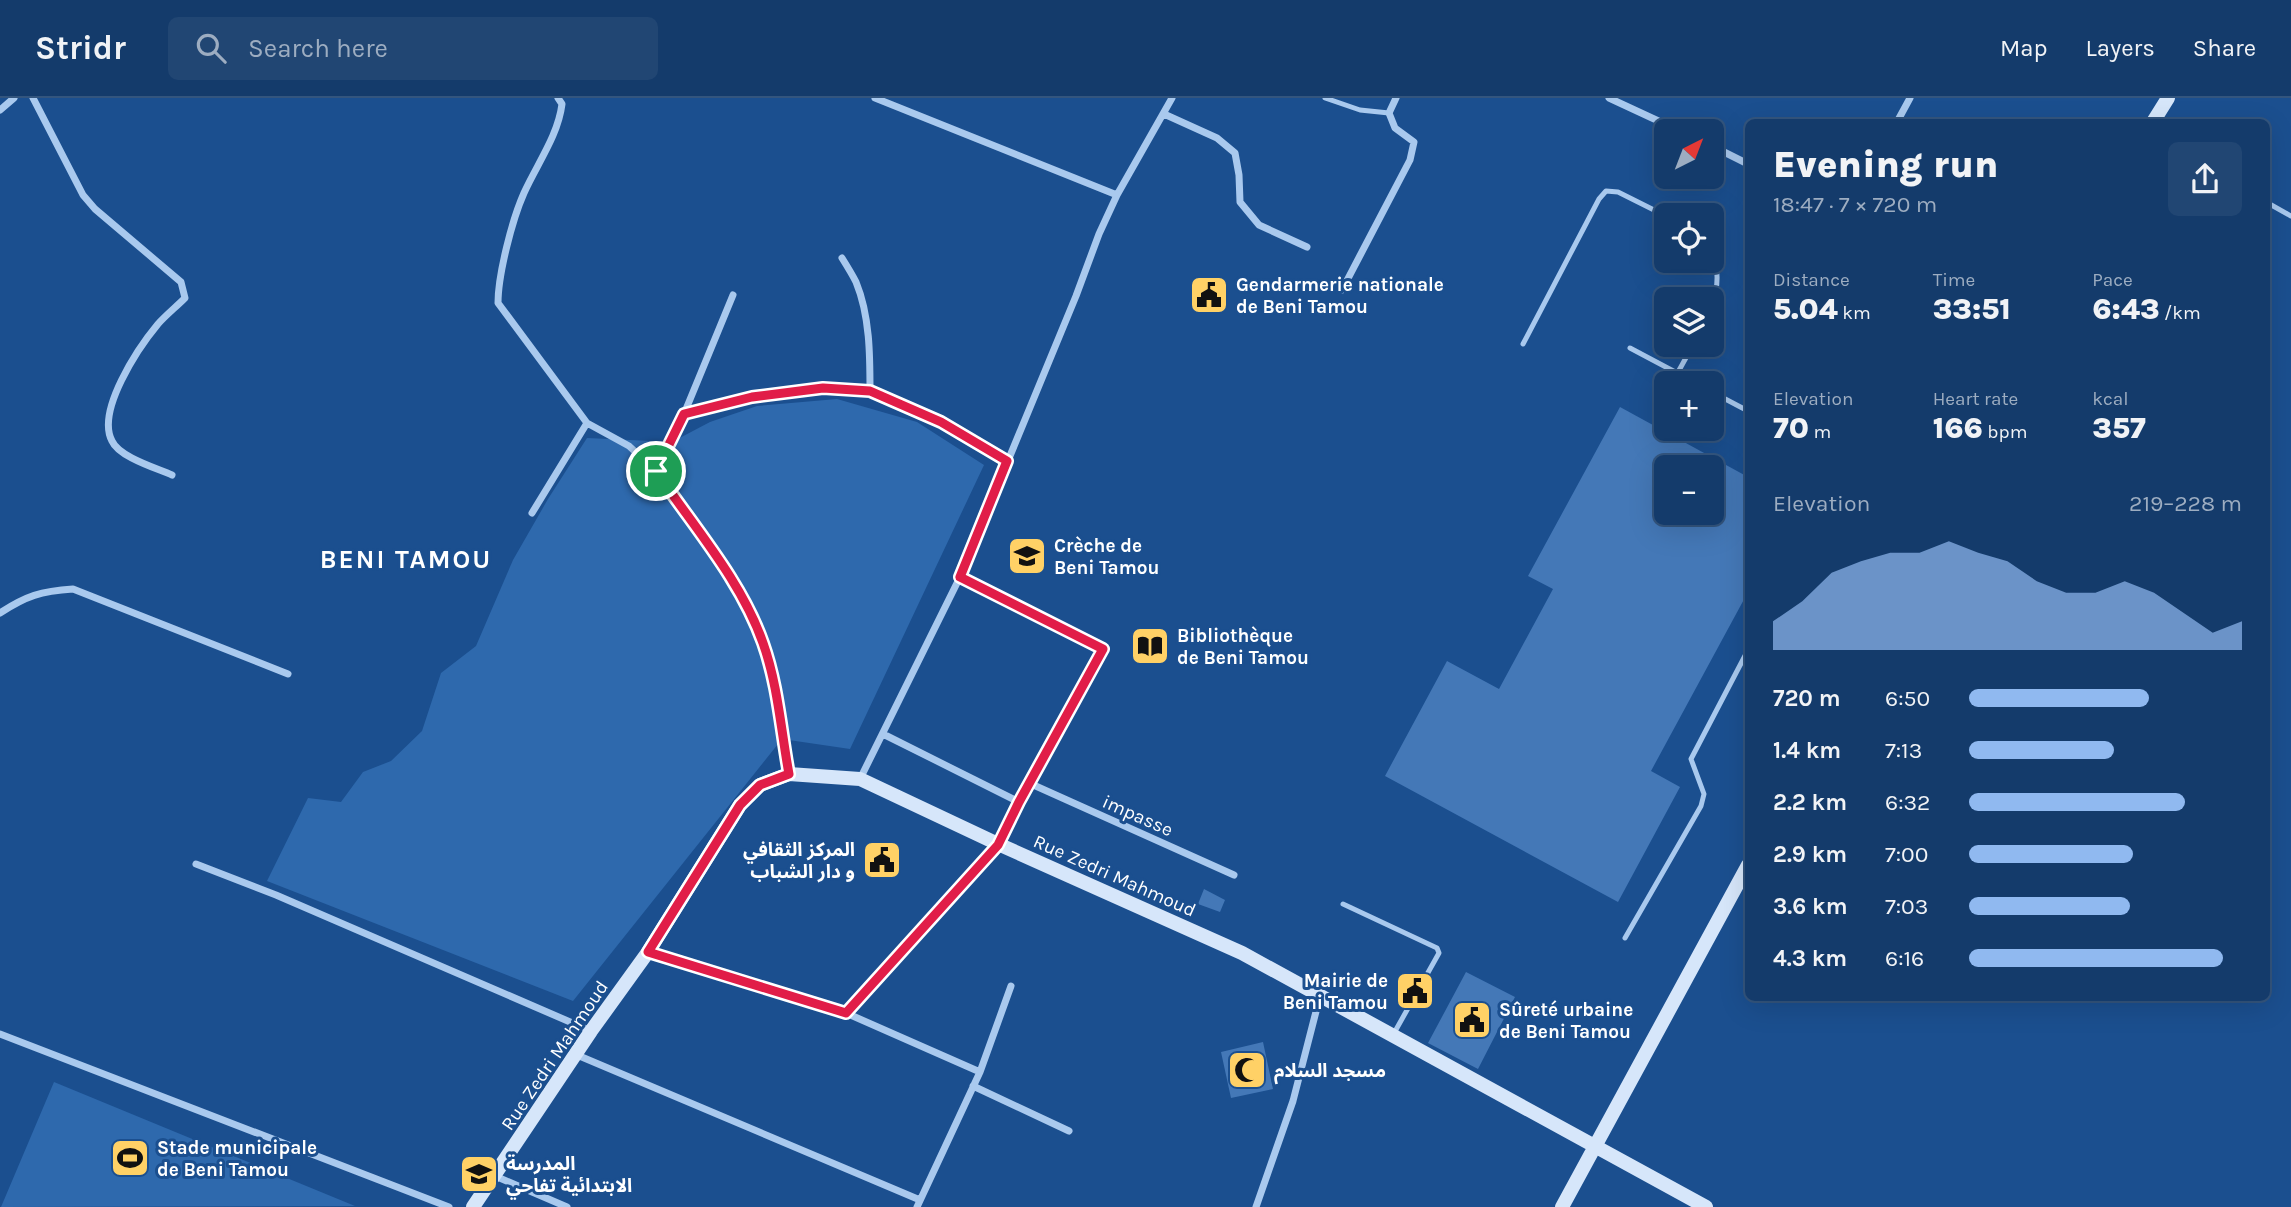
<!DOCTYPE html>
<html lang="en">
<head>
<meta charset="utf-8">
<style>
  body { margin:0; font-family:Karla,"Noto Sans Arabic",sans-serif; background:#214673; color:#f1f3f6; height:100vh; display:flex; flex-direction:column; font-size:26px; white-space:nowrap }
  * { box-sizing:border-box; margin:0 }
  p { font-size:23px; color:#9dadc1 }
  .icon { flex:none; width:38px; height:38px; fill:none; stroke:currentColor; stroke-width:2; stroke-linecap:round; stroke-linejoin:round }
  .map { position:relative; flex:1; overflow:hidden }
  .drawer { position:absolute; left:1745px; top:21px; width:525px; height:882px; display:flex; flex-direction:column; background:#143b6b; border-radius:10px; box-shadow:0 7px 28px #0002,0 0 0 2px #33557e }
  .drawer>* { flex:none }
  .needle { width:46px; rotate:42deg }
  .buttons { position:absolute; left:1654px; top:21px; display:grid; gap:14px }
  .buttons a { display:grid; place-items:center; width:70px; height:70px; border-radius:10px; background:#143b6b; box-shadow:0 7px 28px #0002,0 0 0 2px #33557e; font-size:35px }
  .pin { position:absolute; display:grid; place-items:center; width:60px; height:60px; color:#fff; margin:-30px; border:4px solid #fff; border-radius:50%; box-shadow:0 2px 7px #0007 }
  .round { display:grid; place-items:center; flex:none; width:74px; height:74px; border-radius:10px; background:#214673 }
  .overview { display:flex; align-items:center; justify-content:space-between; height:119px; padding:0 28px }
  h1 { font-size:38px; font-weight:800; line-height:52px }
  .metrics { display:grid; grid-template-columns:repeat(3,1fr); gap:10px; height:119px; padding:7px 28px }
  .metrics div { display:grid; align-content:center }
  .metrics b { font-size:30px; font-weight:800 }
  .metrics small { font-size:19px; font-weight:400 }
  .metrics p { font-size:19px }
  .chart { height:196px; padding:14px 28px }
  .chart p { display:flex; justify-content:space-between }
  .chart svg { width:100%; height:126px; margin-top:7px; fill:#90b9f0; opacity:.7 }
  ul { padding:0 28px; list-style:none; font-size:23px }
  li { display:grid; grid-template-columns:112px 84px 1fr; align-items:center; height:52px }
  li i { height:18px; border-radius:9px; background:#90b9f0 }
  header { display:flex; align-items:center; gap:42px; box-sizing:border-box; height:98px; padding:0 35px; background:#143b6b; border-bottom:2px solid #33557e }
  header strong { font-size:33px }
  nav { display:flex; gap:38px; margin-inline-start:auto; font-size:24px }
  .search { width:490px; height:63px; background:#214673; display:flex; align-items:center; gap:18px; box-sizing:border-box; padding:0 24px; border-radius:10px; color:#9dadc1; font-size:26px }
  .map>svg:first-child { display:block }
</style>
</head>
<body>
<header>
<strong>Stridr</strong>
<div class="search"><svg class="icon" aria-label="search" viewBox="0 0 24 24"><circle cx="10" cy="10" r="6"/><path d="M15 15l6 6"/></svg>Search here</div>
<nav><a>Map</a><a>Layers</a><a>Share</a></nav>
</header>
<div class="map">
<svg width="2291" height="1109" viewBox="0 0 2291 1109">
  <rect width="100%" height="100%" fill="#1b4f8f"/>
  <!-- green -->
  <path fill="#2e69ad" d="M837,301L917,324L984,367L850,651L782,641L573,903L267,783L308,700L341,704L363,674L391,663L422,633L441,575L476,548L513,462L548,401L587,340L672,344L710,324L757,308Z
    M54,984L355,1108L1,1109Z"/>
  <!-- building -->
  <path fill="#4478b7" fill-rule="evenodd" d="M1620,309L1748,379V494L1651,673L1680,689L1618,804L1385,678L1447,563L1499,591L1553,491L1528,478ZM1666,369H1712V415H1666Z
    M1204,791L1225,802L1220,814L1198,806Z
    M1466,874L1515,899L1478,971L1428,945Z
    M1263,944L1273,991L1231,1000L1221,954Z"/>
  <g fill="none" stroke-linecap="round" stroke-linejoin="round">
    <!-- lane -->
    <path stroke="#a9c9ee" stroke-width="5" d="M1325,0L1360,12L1389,15
      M2266,104L2291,118
      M1712,156C1720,173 1718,190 1712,208
      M1523,246L1599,101L1606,93L1618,94L1666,118
      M1630,250L1696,285
      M1677,276L1693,247
      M1712,294L1748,313
      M1343,806L1437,850L1439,855L1393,937
      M1625,840L1701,708L1704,696L1691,661L1748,552"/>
    <!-- street -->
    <path stroke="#a9c9ee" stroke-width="7" d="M33,0L83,97L95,111L181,184L185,200C176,209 166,217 158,226C138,250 96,313 112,343C119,359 156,370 172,377
      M558,0L562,6C558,38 537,66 524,95C512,122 498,177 498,205L587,325L629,348L656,373L748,508L764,546L776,592L789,676
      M875,0L1117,97
      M1609,0L1680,33
      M0,12L14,0
      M1164,16L1217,40L1235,55L1239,77L1240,104L1259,127L1307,149
      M1897,24L1910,0
      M1712,48L1748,66
      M842,160C847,168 852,176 856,184C870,218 870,258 870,293
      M1342,192L1410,62L1414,44L1395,30L1389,15L1396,0
      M684,316L753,299L823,290L870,293L941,324L1007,363
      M656,373L684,316L733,197
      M532,415L587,325
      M0,515C26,498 41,493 73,491L288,576
      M883,636L1019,704
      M860,681L960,479L1076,198L1099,136L1117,97L1172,0
      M1029,685L1234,777
      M196,766L276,797L591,933
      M648,854L846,915L998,746L1019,704L1103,551L960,479
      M846,915L980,974
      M0,936L449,1109
      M577,957L920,1102
      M973,988L1069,1033
      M495,1078L567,1109
      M917,1109L980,974L1011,888
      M1256,1109L1293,1003L1320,898"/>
    <!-- secondary -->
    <path stroke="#d6e6fa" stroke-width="14" d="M2153,24L2168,0
      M473,1109L591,933L648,854L740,707L760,687L789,676L860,681L998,746L1242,855L1706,1109
      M1562,1109L1748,767"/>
  </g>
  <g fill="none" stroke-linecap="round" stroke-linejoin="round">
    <defs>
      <path id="route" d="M823,290L870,293L941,324L1007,363L960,479L1103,551L1019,704L998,747L846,915L648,854L740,707L760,687L789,676C781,633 778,587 763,545C741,482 693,428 656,373L684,316L752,299Z"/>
    </defs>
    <!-- route casing -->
    <use href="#route" stroke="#fff" stroke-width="14"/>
    <!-- route -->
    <use href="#route" stroke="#e11d48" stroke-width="9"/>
  </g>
  <!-- icons -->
  <defs>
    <symbol id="civic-square" viewBox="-11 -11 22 22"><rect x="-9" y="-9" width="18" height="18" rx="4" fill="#ffd166" stroke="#1b4f8f"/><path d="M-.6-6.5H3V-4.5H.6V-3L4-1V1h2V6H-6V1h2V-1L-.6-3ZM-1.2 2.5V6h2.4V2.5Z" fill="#111"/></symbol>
    <symbol id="school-square" viewBox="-11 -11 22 22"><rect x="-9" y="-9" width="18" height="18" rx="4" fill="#ffd166" stroke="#1b4f8f"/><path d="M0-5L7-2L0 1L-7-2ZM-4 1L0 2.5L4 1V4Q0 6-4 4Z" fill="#111"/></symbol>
    <symbol id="library-square" viewBox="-11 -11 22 22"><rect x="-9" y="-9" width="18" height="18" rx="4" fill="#ffd166" stroke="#1b4f8f"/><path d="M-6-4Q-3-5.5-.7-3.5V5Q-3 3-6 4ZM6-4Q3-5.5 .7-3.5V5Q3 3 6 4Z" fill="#111"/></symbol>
    <symbol id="mosque-square" viewBox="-11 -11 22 22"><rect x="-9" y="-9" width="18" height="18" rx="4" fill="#ffd166" stroke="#1b4f8f"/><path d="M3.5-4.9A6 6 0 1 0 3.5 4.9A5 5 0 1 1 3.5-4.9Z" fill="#111"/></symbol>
    <symbol id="stadium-square" viewBox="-11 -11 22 22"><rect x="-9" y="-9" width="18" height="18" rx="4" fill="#ffd166" stroke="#1b4f8f"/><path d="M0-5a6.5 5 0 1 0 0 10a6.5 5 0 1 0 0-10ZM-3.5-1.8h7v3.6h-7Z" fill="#111"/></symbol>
  </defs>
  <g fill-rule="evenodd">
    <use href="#civic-square" x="1187" y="175" width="44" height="44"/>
    <use href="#school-square" x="1005" y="436" width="44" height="44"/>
    <use href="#library-square" x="1128" y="526" width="44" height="44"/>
    <use href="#civic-square" x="860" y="740" width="44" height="44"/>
    <use href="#civic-square" x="1393" y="871" width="44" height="44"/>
    <use href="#civic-square" x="1450" y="900" width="44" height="44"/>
    <use href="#mosque-square" x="1225" y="950" width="44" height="44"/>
    <use href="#stadium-square" x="108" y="1038" width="44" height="44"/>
    <use href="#school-square" x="457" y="1054" width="44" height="44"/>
  </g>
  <g text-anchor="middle" stroke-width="6" stroke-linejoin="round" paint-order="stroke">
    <!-- poi labels -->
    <g font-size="19" font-weight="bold" fill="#fff" stroke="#1b4f8f" text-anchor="start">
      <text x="1236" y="193">Gendarmerie nationale<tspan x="1236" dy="22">de Beni Tamou</tspan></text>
      <text x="1054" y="454">Crèche de<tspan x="1054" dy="22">Beni Tamou</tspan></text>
      <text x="1177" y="544">Bibliothèque<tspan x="1177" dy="22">de Beni Tamou</tspan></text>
      <text x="855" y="758" text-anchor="end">المركز الثقافي<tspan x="855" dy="22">و دار الشباب</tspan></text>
      <text x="1388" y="889" text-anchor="end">Mairie de<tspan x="1388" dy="22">Beni Tamou</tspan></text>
      <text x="1499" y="918">Sûreté urbaine<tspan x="1499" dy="22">de Beni Tamou</tspan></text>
      <text x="1274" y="979">مسجد السلام</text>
      <text x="157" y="1056">Stade municipale<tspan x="157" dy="22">de Beni Tamou</tspan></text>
      <text x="506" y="1072">المدرسة<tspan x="506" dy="22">الابتدائية تفاحي</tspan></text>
    </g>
    <!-- street labels -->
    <g font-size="19" fill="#fff" stroke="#1b4f8f">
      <text transform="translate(1138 717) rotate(24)" y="7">impasse</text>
      <text transform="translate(1115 777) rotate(24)" y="7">Rue Zedri Mahmoud</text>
      <text transform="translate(554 957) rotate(-56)" y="7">Rue Zedri Mahmoud</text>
    </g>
    <!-- district labels -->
    <g font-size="26" font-weight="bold" letter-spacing="2" fill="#fff" stroke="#1b4f8f">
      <text x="406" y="470">BENI TAMOU</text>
    </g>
  </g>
</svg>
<div class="buttons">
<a><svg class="needle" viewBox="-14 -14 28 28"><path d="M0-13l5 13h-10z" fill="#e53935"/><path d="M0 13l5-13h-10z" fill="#9dadc1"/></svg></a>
<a><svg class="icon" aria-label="locate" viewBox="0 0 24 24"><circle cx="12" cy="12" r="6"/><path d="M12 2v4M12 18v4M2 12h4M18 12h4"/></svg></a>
<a><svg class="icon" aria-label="layers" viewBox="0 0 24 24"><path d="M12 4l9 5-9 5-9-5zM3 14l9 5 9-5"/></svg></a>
<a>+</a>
<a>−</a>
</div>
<div class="pin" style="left:656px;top:373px;background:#1e9e55"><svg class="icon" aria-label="arrive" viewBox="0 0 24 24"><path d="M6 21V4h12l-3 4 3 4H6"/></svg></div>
<section class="drawer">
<div class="overview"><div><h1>Evening run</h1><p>18:47 · 7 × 720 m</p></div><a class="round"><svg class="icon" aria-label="share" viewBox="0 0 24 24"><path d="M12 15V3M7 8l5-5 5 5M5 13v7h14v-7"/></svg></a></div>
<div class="metrics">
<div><p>Distance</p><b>5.04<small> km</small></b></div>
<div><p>Time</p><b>33:51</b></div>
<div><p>Pace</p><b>6:43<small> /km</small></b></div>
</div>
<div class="metrics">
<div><p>Elevation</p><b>70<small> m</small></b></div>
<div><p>Heart rate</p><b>166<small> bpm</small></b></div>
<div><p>kcal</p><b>357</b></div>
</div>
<div class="chart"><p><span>Elevation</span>219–228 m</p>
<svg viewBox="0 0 160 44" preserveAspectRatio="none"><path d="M0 44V34L10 27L20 17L30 13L40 10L50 10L60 6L70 10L80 13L90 20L100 24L110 24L120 20L130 24L140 31L150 38L160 34V44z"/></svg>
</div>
<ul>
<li><b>720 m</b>6:50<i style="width:66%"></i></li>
<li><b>1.4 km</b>7:13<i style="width:53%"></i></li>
<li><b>2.2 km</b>6:32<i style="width:79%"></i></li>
<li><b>2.9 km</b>7:00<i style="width:60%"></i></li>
<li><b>3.6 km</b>7:03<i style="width:59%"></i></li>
<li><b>4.3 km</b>6:16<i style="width:93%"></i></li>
</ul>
</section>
</div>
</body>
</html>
